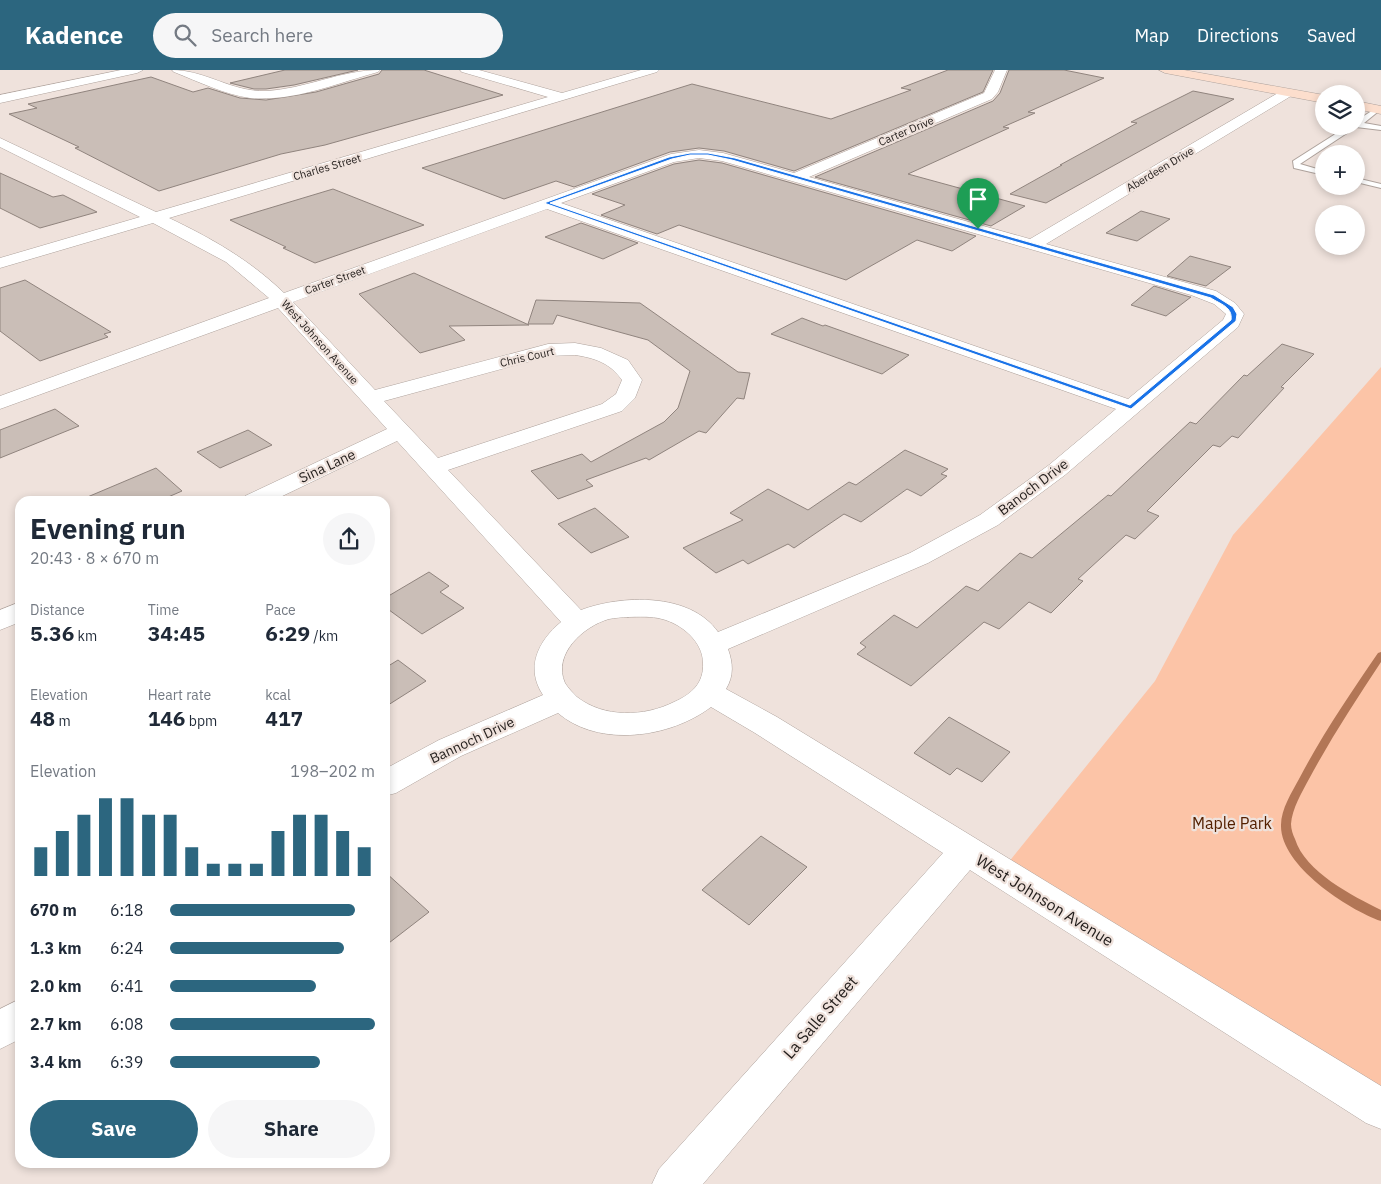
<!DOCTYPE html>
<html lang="en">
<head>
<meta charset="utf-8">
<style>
  body { margin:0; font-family:"IBM Plex Sans",sans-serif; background:#f6f6f7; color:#1f2937; height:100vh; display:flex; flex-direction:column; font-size:19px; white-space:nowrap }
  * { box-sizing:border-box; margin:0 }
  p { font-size:16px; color:#747a83 }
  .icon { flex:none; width:28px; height:28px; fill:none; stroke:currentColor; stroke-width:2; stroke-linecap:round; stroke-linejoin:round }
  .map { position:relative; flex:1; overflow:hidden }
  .details { position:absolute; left:15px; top:426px; width:375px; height:672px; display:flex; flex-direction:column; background:#fff; border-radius:15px; box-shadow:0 2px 8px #0003 }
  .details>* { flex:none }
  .fabs { position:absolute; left:1315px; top:15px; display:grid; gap:10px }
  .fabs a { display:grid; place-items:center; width:50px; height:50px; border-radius:50%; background:#fff; box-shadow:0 2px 8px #0003; font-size:25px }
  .pin { position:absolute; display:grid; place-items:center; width:42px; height:42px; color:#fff; margin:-51px -21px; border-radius:50% 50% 50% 0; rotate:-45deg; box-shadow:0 0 5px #0007 }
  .pin .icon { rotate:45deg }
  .round { display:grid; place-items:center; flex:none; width:52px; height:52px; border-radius:26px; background:#f6f6f7 }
  .overview { display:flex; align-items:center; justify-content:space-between; height:85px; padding:0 15px }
  h1 { font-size:28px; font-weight:700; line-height:38px }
  .metrics { display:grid; grid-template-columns:repeat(3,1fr); gap:8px; height:85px; padding:5px 15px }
  .metrics div { display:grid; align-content:center }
  .metrics b { font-size:21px; font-weight:700 }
  .metrics small { font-size:14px; font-weight:400 }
  .metrics p { font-size:14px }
  .chart { height:140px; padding:10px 15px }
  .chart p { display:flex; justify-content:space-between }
  .chart svg { width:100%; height:90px; margin-top:5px; stroke:#2c667f; stroke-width:6 }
  .cta { display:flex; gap:10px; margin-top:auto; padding:10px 15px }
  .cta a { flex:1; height:58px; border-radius:30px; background:#2c667f; color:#fff; font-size:20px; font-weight:700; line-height:58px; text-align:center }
  .cta a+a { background:#f6f6f7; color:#1f2937 }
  ul { padding:0 15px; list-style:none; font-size:16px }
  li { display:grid; grid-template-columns:80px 60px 1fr; align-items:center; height:38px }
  li i { height:12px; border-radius:6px; background:#2c667f }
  header { display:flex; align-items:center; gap:30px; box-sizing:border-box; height:70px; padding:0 25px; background:#2c667f; color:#fff }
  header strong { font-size:24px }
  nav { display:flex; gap:28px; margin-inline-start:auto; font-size:18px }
  .search { width:350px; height:45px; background:#f6f6f7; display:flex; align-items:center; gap:12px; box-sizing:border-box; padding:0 18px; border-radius:28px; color:#747a83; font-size:19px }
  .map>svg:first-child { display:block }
</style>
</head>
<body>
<header>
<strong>Kadence</strong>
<div class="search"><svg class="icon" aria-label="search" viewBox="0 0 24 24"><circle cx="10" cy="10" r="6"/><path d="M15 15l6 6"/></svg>Search here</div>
<nav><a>Map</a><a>Directions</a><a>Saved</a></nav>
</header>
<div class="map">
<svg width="1381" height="1114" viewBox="0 0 1381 1114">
  <rect width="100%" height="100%" fill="#efe2dc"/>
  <!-- green -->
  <path fill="#fcc4a7" d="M1381,297V1019L1008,793L1155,611L1233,465Z"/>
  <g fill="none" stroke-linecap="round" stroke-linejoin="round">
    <!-- stream -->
    <path fill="#b27656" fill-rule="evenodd" d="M1381,582V592C1356,630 1331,668 1309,709C1302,722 1292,739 1291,754C1291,759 1293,765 1295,769C1305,802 1353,826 1381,840V851C1347,839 1280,795 1281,755C1281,739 1292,722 1299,709C1322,665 1350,624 1378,583Z"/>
  </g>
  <!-- building -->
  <path fill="#cabeb7" stroke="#90847e" d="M285,0H358L294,15L266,19H254L230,13Z
    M382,0H424L503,25L325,75L281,84L159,121L75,78L79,77L9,44L37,38L28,34L151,7L193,22L208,18L240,28L266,30L316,22L379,4Z
    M948,0H993L983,22L794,101L724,81L699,78L670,82L574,117L556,111L504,129L422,98L692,14L831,49L911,20L901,18Z
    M1009,0H1064L1104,8L1028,42L1035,43L1003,57L1009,58L908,104L1025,136L991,156L815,107L993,31L1000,23Z
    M1193,21L1234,29L1046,133L1010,124L1062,95H1060L1137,53L1131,52Z
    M699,90L722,93L976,166L952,181L917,170L846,210L679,155L657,164L601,145L625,135L592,124L674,94Z
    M0,103L53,127L63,125L97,142L40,158L0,138Z
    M333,119L424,155L315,193L283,178L286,177L230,150Z
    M1141,141L1170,149L1137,171L1106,163Z
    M581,153L638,173L603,189L545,167Z
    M1190,186L1231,197L1206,216L1167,206Z
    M414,203L529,255L449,256L465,270L420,283L359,224Z
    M25,210L111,262L104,264L108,267L40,291L0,261V218Z
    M1154,216L1190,227H1191L1166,246L1131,235Z
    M536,230L640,233L738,302L750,303L744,329L737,328L706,363L699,361L649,390L646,388L586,410L593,416L558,429L531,401L582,384L591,392L664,352L678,338L690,301L648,270L557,245L553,254H528Z
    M802,248L823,256L825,255L909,285L882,304L771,264Z
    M1282,274L1314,284L1281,317L1284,318L1238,368L1232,366L1220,377L1213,375L1147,441L1159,446L1135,469L1126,465L1078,509L1083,511L1051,543L1029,532L999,559L984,552L911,616L857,584L866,577L860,573L894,545L917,558L966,516L978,521L1020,483L1032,488L1108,425L1111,426L1190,352L1196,354L1244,305L1247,306Z
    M55,339L79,356L0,388V360Z
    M248,360L272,375L220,398L197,382Z
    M905,380L948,399L941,404L947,406L921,426L907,419L861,452L844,444L794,478L788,474L748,494L743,490L716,503L683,478L743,450L730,443L768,419L808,440L849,412L856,415Z
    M156,398L182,421L159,431H78Z
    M595,438L629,467L591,483L558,454Z
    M429,502L449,516L440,522L464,538L422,564L385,537V528Z
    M398,590L426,611L385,637V598Z
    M949,647L1010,682L982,712L957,698L950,705L914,683Z
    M761,766L807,797L749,855L702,820Z
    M385,802L429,842L385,876Z"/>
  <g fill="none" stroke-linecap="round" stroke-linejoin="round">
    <defs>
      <path id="service" d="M1378,37L1381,38L1380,40L1364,53L1381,56V60L1356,57L1300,94L1324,101V105L1294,98L1293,91L1348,56H1356V51Z
        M1356,108L1381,114V118L1356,112Z"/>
      <path id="minor" d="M121,0H143L137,3L0,33V25Z
        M172,0C206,0 231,22 266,21C305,19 341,0 380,0L378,2C338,13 293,32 250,28C224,24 199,12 174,2Z
        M460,0H479L562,23L641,0H659L657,2L169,148C211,168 250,190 284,223L671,84L699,80L723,83L794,103L984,23L995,0H1007L998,22L992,29L809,107L1030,169L1283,20H1291L1293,23L1291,26L1046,174L1216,221L1235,233L1244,244L1238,257L1065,405L998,455L928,493L728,579C733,593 734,606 726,619L777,647L1381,1016V1059L1366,1053L970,800L703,1114H652L659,1099L943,783L755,663L711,637C670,668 599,678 558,643L461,686L396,723L385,726V699L439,670L543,625C525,598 538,571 561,552L397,371L272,431H241L245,426L387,359L278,238L0,339V326L269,228L226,192L153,153L0,198V188L140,147L0,77V68L156,142L548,27L462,2ZM699,88L722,91L1191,225L1214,234L1226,244L1223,250L1128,329L561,133L674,92ZM547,139L1116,339L1049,395L980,445L910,483L718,562C690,522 621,525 581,540L448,400L622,341L635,328L642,310L628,290L601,278L575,273L548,274L375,320L293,232ZM575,285C595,288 610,293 622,310L616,324L602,334L438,388L384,331L549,286ZM628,547C639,547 651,546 662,549C682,554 703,572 703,593C704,613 692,624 674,632C644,647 604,648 577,627C573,623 568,618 565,613C552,584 584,556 609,549C615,548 622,547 628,547Z
        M20,532V552L0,560V540Z
        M20,929V969L0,979V939Z"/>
      <path id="secondary" d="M1159,0H1184L1324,25V33L1165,3Z
        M1356,31L1381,36V44L1356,39Z"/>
    </defs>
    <!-- service casing -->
    <use href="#service" stroke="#aea29c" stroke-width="2"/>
    <!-- minor casing -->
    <use href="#minor" stroke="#aea29c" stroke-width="1"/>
    <!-- secondary casing -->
    <use href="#secondary" stroke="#aea29c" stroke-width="1"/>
    <!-- service -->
    <use href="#service" fill="#fff" fill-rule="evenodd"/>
    <!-- minor -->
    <use href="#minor" fill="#fff" fill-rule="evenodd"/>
    <!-- secondary -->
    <use href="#secondary" fill="#fcdecd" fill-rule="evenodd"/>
  </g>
  <!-- route -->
  <path fill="#1a73e8" stroke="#fff" fill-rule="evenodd" d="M690,83H708L735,88L1214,225L1233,237L1237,244L1236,251L1131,339L544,133L669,87ZM690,85H708L732,90L1211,228C1220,234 1233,237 1231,250L1130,335L550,133L672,89Z"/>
  <g text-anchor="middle" stroke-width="4.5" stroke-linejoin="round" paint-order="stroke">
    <!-- far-street labels -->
    <g font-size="11" fill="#221d1b" stroke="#efe2dc">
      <text transform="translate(906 61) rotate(-23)" y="4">Carter Drive</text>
      <text transform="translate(327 97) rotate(-16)" y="4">Charles Street</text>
      <text transform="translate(1160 99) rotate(-31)" y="4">Aberdeen Drive</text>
      <text transform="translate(335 210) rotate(-20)" y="4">Carter Street</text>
      <text transform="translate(320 272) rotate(48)" y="4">West Johnson Avenue</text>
      <text transform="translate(527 287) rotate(-13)" y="4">Chris Court</text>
    </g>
    <!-- street labels -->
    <g font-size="14" fill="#221d1b" stroke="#efe2dc">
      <text transform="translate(327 396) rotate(-25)" y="5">Sina Lane</text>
      <text transform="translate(1033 417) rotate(-37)" y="5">Banoch Drive</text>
      <text transform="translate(472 670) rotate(-25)" y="5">Bannoch Drive</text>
    </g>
    <!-- near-park labels -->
    <g font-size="16" fill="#532000" stroke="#efe2dc">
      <text x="1232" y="759">Maple Park</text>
    </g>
    <!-- near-street labels -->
    <g font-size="16" fill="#221d1b" stroke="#efe2dc">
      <text transform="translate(1045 830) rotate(32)" y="6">West Johnson Avenue</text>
      <text transform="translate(820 947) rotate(-49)" y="6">La Salle Street</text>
    </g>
  </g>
</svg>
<div class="fabs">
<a><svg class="icon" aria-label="layers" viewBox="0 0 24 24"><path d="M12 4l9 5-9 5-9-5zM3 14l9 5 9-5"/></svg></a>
<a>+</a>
<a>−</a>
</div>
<div class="pin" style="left:978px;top:159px;background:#1e9e55"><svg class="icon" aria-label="arrive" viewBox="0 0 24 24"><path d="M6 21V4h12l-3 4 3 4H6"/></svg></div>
<section class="details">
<div class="overview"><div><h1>Evening run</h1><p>20:43 · 8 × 670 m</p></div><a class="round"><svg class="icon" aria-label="share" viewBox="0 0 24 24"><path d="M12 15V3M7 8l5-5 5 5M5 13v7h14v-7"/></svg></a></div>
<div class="metrics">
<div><p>Distance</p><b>5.36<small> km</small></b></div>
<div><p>Time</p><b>34:45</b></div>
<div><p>Pace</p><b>6:29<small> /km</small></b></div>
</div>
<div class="metrics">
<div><p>Elevation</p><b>48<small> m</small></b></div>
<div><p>Heart rate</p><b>146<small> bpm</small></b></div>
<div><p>kcal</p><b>417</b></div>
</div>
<div class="chart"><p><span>Elevation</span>198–202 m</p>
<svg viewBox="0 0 160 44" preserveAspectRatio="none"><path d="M5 44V30M15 44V22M25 44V14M35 44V6M45 44V6M55 44V14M65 44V14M75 44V30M85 44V38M95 44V38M105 44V38M115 44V22M125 44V14M135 44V14M145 44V22M155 44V30"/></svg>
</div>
<ul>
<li><b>670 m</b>6:18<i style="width:90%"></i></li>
<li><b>1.3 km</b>6:24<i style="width:85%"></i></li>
<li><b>2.0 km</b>6:41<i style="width:71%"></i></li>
<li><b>2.7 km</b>6:08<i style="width:100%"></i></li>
<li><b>3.4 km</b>6:39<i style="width:73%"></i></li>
</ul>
<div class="cta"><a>Save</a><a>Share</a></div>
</section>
</div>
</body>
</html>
